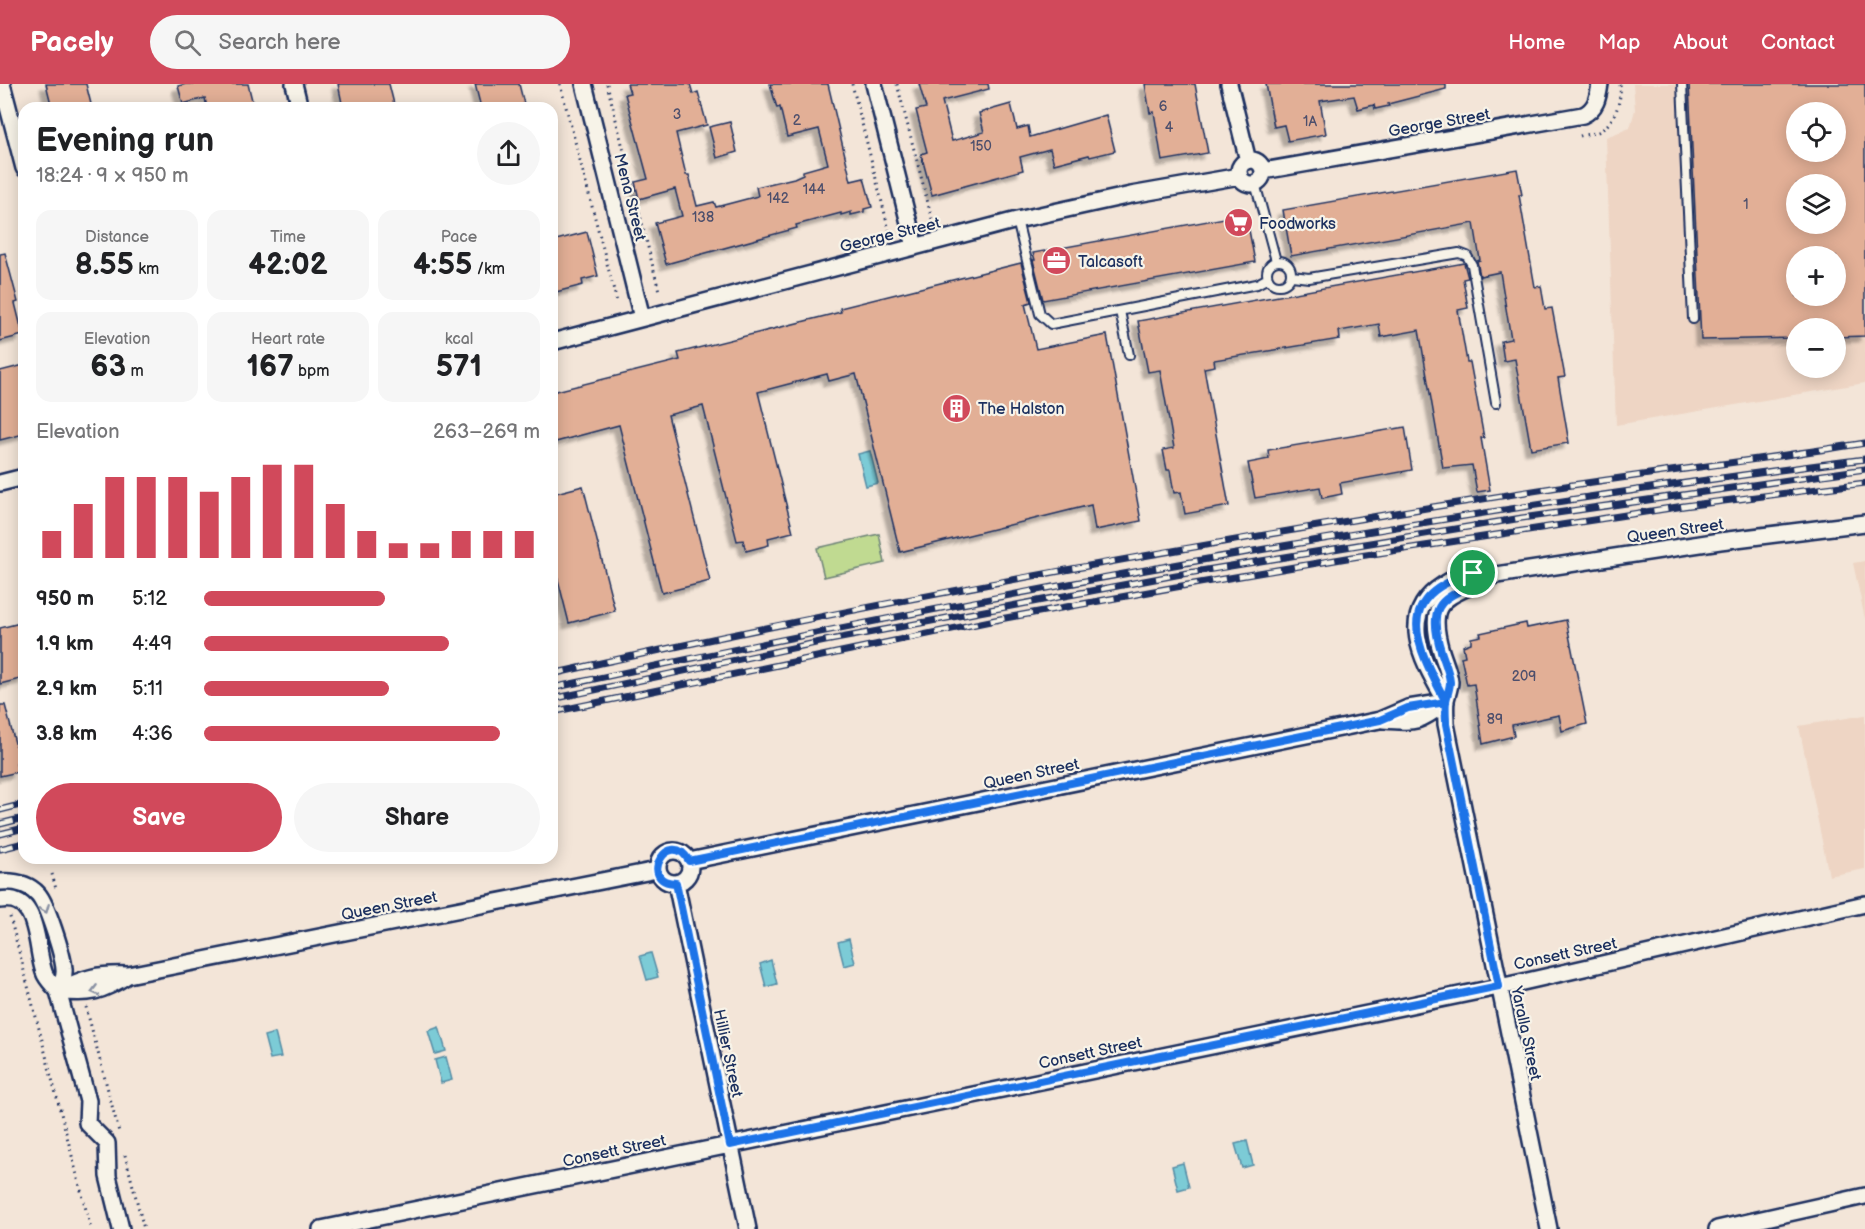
<!DOCTYPE html>
<html lang="en">
<head>
<meta charset="utf-8">
<style>
  body { margin:0; font-family:"Balsamiq Sans",sans-serif; background:#f6f6f6; color:#202124; height:100vh; display:flex; flex-direction:column; font-size:22px; white-space:nowrap }
  * { box-sizing:border-box; margin:0 }
  p { font-size:20px; color:#757577 }
  .icon { flex:none; width:33px; height:33px; fill:none; stroke:currentColor; stroke-width:2; stroke-linecap:round; stroke-linejoin:round }
  .map { position:relative; flex:1; overflow:hidden }
  .sheet { position:absolute; left:18px; top:18px; width:540px; height:762px; display:flex; flex-direction:column; background:#fff; border-radius:18px; box-shadow:0 3px 15px #0003 }
  .sheet>* { flex:none }
  .controls { position:absolute; left:1786px; top:18px; display:grid; gap:12px }
  .controls a { display:grid; place-items:center; width:60px; height:60px; border-radius:50%; background:#fff; box-shadow:0 3px 15px #0003; font-size:30px }
  .pin { position:absolute; display:grid; place-items:center; width:51px; height:51px; color:#fff; margin:-26px; border:3px solid #fff; border-radius:50%; box-shadow:0 2px 6px #0007 }
  .round { display:grid; place-items:center; flex:none; width:63px; height:63px; border-radius:32px; background:#f6f6f6 }
  .overview { display:flex; align-items:center; justify-content:space-between; height:102px; padding:0 18px }
  h1 { font-size:33px; font-weight:800; line-height:45px }
  .figures { display:grid; grid-template-columns:repeat(3,1fr); gap:9px; height:102px; padding:6px 18px }
  .figures div { display:grid; align-content:center; border-radius:15px; background:#f6f6f6; text-align:center }
  .figures b { font-size:30px; font-weight:800 }
  .figures small { font-size:16px; font-weight:400 }
  .figures p { font-size:16px }
  .chart { height:168px; padding:12px 18px }
  .chart p { display:flex; justify-content:space-between }
  .chart svg { width:100%; height:108px; margin-top:6px; stroke:#d1495b; stroke-width:6 }
  .cta { display:flex; gap:12px; margin-top:auto; padding:12px 18px }
  .cta a { flex:1; height:69px; border-radius:36px; background:#d1495b; color:#fff; font-size:24px; font-weight:800; line-height:69px; text-align:center }
  .cta a+a { background:#f6f6f6; color:#202124 }
  ul { padding:0 18px; list-style:none; font-size:20px }
  li { display:grid; grid-template-columns:96px 72px 1fr; align-items:center; height:45px }
  li i { height:15px; border-radius:8px; background:#d1495b }
  header { display:flex; align-items:center; gap:36px; box-sizing:border-box; height:84px; padding:0 30px; background:#d1495b; color:#fff }
  header strong { font-size:28px }
  nav { display:flex; gap:33px; margin-inline-start:auto; font-size:21px }
  .search { width:420px; height:54px; background:#f6f6f6; display:flex; align-items:center; gap:15px; box-sizing:border-box; padding:0 21px; border-radius:33px; color:#757577; font-size:22px }
  .map>svg:first-child { display:block }
</style>
</head>
<body>
<header>
<strong>Pacely</strong>
<div class="search"><svg class="icon" aria-label="search" viewBox="0 0 24 24"><circle cx="10" cy="10" r="6"/><path d="M15 15l6 6"/></svg>Search here</div>
<nav><a>Home</a><a>Map</a><a>About</a><a>Contact</a></nav>
</header>
<div class="map">
<svg width="1865" height="1145" viewBox="0 0 1865 1145">
  <defs>
    <filter id="shadow"><feDropShadow dx="-5.5" dy="5.5" stdDeviation="1.5" flood-color="#0004"/></filter>
  </defs>
  <rect width="100%" height="100%" fill="#f3e5d8"/>
  <filter id="ink" filterUnits="userSpaceOnUse"><feTurbulence type="fractalNoise" baseFrequency=".0167" numOctaves="2"/><feDisplacementMap in="SourceGraphic" scale="12" xChannelSelector="R" yChannelSelector="G"/><feConvolveMatrix kernelMatrix="1 2 1 2 8 2 1 2 1" color-interpolation-filters="sRGB"/></filter>
  <g filter="url(#ink)">
    <!-- built -->
    <path fill="#eed5c4" fill-rule="evenodd" d="M1633,0H1865V299L1616,341L1606,53L1630,44L1635,26ZM1797,28H1836V68H1797ZM1797,100H1836V140H1797ZM1797,172H1836V212H1797ZM1797,244H1836V284H1797Z
      M1865,477V535L1853,479Z
      M1865,631V785L1829,792L1799,642Z"/>
    <!-- green -->
    <path fill="#c0da91" stroke="#6e8478" stroke-width="1.5" d="M879,450L885,479L824,493L817,464Z"/>
    <!-- water -->
    <path fill="#7bcbd6" stroke="#558da6" stroke-width="1.5" d="M870,367L878,399L866,402L858,370Z
      M849,855L855,879L844,882L838,858Z
      M651,869L658,893L647,896L640,872Z
      M771,876L777,900L766,903L760,880Z
      M439,943L446,967L435,970L428,947Z
      M275,949L281,973L270,975L264,952Z
      M446,973L452,996L441,999L435,976Z
      M1247,1057L1253,1081L1242,1084L1235,1060Z
      M1183,1079L1189,1103L1178,1106L1172,1082Z"/>
    <!-- building -->
    <path fill="#e2af96" stroke="#1b2f5e" stroke-width="1.5" fill-rule="evenodd" filter="url(#shadow)" d="M46,0H86L92,24H52Z
      M186,0H248L254,24H207L205,14L183,20L178,2Z
      M338,0H389L395,24H343Z
      M475,0H519L525,24H481Z
      M627,0H690L693,10L698,8L707,41L676,49L686,91H689L697,122L714,118L716,123L758,112L756,103L794,94L803,90V87L828,80L819,45L787,53L780,23L777,24L770,0H828L851,97L864,94L872,123L864,125V128L851,131V128L841,131V129L796,141L797,144L666,180L655,139L682,132L675,105L639,115L635,98L648,95L625,10L630,9Z
      M919,0H988L989,5L942,17L952,57L984,48L979,29L1011,20L1017,45L1028,42L1030,53L1106,31L1115,67L1090,73L1089,71L1054,80L1050,65L1020,73L1023,86L932,111L921,70L927,68L916,26L926,24Z
      M1145,0H1195L1208,69L1162,77L1154,28L1150,29Z
      M1266,0H1446V5L1388,20L1389,22L1375,25L1374,21L1358,25L1354,12L1320,17L1326,50L1288,57L1284,41L1274,43Z
      M1689,0H1865V252L1836,253V244H1797V254L1701,256ZM1797,28H1836V68H1797ZM1797,100H1836V140H1797ZM1797,172H1836V212H1797Z
      M730,38L737,68L717,74L709,43Z
      M1517,85L1522,111H1519L1535,203L1541,202L1545,225L1552,224L1565,293L1558,294L1569,359L1531,365L1515,275L1504,277L1501,257L1511,255L1500,188L1480,192L1477,177L1480,176L1474,139L1291,172L1283,126Z
      M1246,130L1255,178L1043,216L1033,176H1035L1033,169Z
      M587,148L598,192L582,196L583,201L552,209V157Z
      M5,169L18,218L15,219L23,251L0,257V170Z
      M1021,179L1031,218L1025,220L1036,265L1107,251L1141,437L1095,446L1091,421L900,468L856,290L829,297L827,290L758,308L793,448L768,454L769,461L746,467L743,456L737,457L703,322L668,331L710,497L662,509L619,341L552,359V308L680,276L678,269L841,228L840,224Z
      M1464,179L1468,194L1463,195L1468,224L1458,226L1467,278H1470L1484,354H1481L1490,406L1477,408L1472,381L1443,384L1419,246L1381,253L1379,240L1339,247L1340,255L1214,276L1215,282L1204,284L1229,422L1185,430L1181,408L1174,409L1170,386H1167L1163,366L1174,364L1160,286L1148,288L1138,237Z
      M24,281V350L0,356V287Z
      M1405,343L1412,386L1340,399L1342,410L1322,414L1320,403L1255,414L1248,379L1269,375L1268,366Z
      M583,402L615,527L569,539L552,472V410Z
      M1566,536L1587,640L1562,647L1559,631L1512,641L1514,652L1483,660L1474,600L1467,601L1461,573L1465,572L1463,562L1471,559V554L1481,552L1480,549L1526,539L1527,544Z
      M24,538V594L0,600V544Z
      M0,621H5L20,678L16,679L18,688L0,692Z"/>
    <g fill="none" stroke-linecap="round" stroke-linejoin="round">
      <defs>
        <path id="service" d="M1682,0L1693,235
          M1255,99L1276,177
          M1017,136L1040,230L1051,240L1257,200L1268,194
          M1267 189a12 12 0 1 1 24 0a12 12 0 1 1-24 0Z
          M1292,192L1309,194L1459,169L1467,172L1472,181L1496,319
          M1120,227L1129,271"/>
        <path id="minor" d="M2,0L24,84
          M294,0L300,24
          M584,0L642,234
          M874,0L915,163
          M1229,0L1248,77
          M1239 88a12 12 0 1 1 24 0a12 12 0 1 1-24 0Z
          M1263,87L1583,31C1596,25 1598,14 1600,0
          M552,258L1017,136L1131,111L1240,92
          M0,399L24,393
          M1490,492C1449,515 1425,511 1441,567C1444,577 1449,587 1450,598C1450,604 1447,611 1446,616C1445,624 1446,632 1446,640L1549,1145
          M1446,618C1425,580 1394,532 1443,501C1460,490 1470,488 1490,492L1720,457L1865,439
          M1383,636C1415,638 1417,640 1444,620
          M658 783a16 16 0 1 1 32 0a16 16 0 1 1-32 0Z
          M689,777L1380,636L1408,624L1446,618
          M0,798C15,797 28,799 38,810C47,820 63,871 64,885C65,892 61,901 58,907
          M676,799L748,1145
          M0,816C40,809 35,863 44,888C46,895 53,901 58,907C90,911 102,908 128,891
          M58,907C85,893 98,890 128,891L657,786
          M58,907L88,1017L87,1039L107,1059L108,1092L121,1145
          M321,1145L1523,898L1865,820
          M1717,1145L1865,1112"/>
      </defs>
      <!-- service casing -->
      <use href="#service" stroke="#1b2f5e" stroke-width="12"/>
      <!-- minor casing -->
      <use href="#minor" stroke="#1b2f5e" stroke-width="20"/>
      <!-- path -->
      <path stroke="#1b2f5e" stroke-width="3" stroke-dasharray="1.5 4.5" stroke-linecap="butt" d="M560,0L617,218
        M607,0L659,207
        M852,0L889,146
        M897,0L932,135
        M1580,52C1586,50 1595,50 1600,47C1615,38 1622,16 1620,0
        M52,790L56,805
        M10,833L91,1145
        M86,923L119,1048
        M125,1071L144,1145"/>
      <!-- service -->
      <use href="#service" stroke="#f7f3e8" stroke-width="8"/>
      <!-- minor -->
      <use href="#minor" stroke="#f7f3e8" stroke-width="15"/>
      <defs>
        <path id="rail" d="M552,590C870,518 1192,461 1514,410C1630,391 1748,378 1865,359
          M552,604C986,510 1424,431 1865,375
          M552,615L825,557L1176,491L1522,434L1865,385
          M552,628L1000,535L1176,503L1353,473L1684,422L1865,399
          M0,726L24,720
          M0,740L24,734
          M0,750L24,744
          M0,765L24,759"/>
      </defs>
      <!-- rail casing -->
      <use href="#rail" stroke="#1b2f5e" stroke-width="7"/>
      <!-- rail -->
      <use href="#rail" stroke="#f7f3e8" stroke-width="4.5" stroke-dasharray="14" stroke-linecap="butt"/>
    </g>
    <!-- one-way arrows -->
    <defs><path id="oneway-chevron" d="M-2-3.5L2.5 0L-2 3.5" fill="none" stroke-width="1.6" stroke-linecap="round" stroke-linejoin="round" transform="scale(1.5)"/></defs>
    <g stroke="#8991a3">
      <use href="#oneway-chevron" transform="translate(45 825) rotate(68)"/>
      <use href="#oneway-chevron" transform="translate(95 907) rotate(166)"/>
    </g>
  </g>
  <g fill="none" stroke-linecap="round" stroke-linejoin="round" filter="url(#ink)">
    <defs>
      <path id="route" d="M1473,489C1391,512 1415,560 1446,618L1408,624L1380,636L689,777C670,742 636,799 676,799L730,1061L1499,902L1446,640C1446,632 1445,624 1446,617C1447,611 1450,604 1450,598C1449,587 1444,577 1441,567C1424,511 1449,515 1490,492L1473,489"/>
    </defs>
    <!-- route casing -->
    <use href="#route" stroke="#fff" stroke-width="12"/>
    <!-- route -->
    <use href="#route" stroke="#1a73e8" stroke-width="8"/>
  </g>
  <!-- icons -->
  <defs>
    <symbol id="supermarket-disc" viewBox="-11 -11 22 22"><circle r="9.5" fill="#d1495b" stroke="#f7f3e8"/><path d="M-6-5.5h2.5l.6 2H6L4.5 2H-2.5L-4.4-4H-6ZM-1.5 3.2a1.3 1.3 0 1 0 .1 0ZM3 3.2a1.3 1.3 0 1 0 .1 0Z" fill="#fff"/></symbol>
    <symbol id="office-disc" viewBox="-11 -11 22 22"><circle r="9.5" fill="#d1495b" stroke="#f7f3e8"/><path d="M-6-3h4V-5.5h4V-3h4V5H-6ZM-1-4.5V-3h2v-1.5ZM-6 0V1H6V0Z" fill="#fff"/></symbol>
    <symbol id="building-disc" viewBox="-11 -11 22 22"><circle r="9.5" fill="#d1495b" stroke="#f7f3e8"/><path d="M-4-6H4V6H1V3H-1V6H-4ZM-2.5-4.3h1.7v1.8h-1.7ZM.8-4.3h1.7v1.8H.8ZM-2.5-1h1.7V.8h-1.7ZM.8-1h1.7V.8H.8Z" fill="#fff"/></symbol>
  </defs>
  <g fill-rule="evenodd">
    <use href="#supermarket-disc" x="1222" y="122" width="33" height="33"/>
    <use href="#office-disc" x="1040" y="160" width="33" height="33"/>
    <use href="#building-disc" x="940" y="308" width="33" height="33"/>
  </g>
  <g text-anchor="middle" stroke-width="4.5" stroke-linejoin="round" paint-order="stroke">
    <!-- number labels -->
    <g font-size="14" fill="#4d4f6c">
      <text x="1163" y="27">6</text>
      <text x="677" y="35">3</text>
      <text x="797" y="41">2</text>
      <text x="1310" y="42">1A</text>
      <text x="1169" y="48">4</text>
      <text x="981" y="67">150</text>
      <text x="814" y="110">144</text>
      <text x="778" y="119">142</text>
      <text x="1746" y="125">1</text>
      <text x="703" y="138">138</text>
      <text x="1524" y="597">209</text>
      <text x="1495" y="640">89</text>
    </g>
    <!-- street labels -->
    <g font-size="16" fill="#1b2f5e" stroke="#f7f3e8">
      <text transform="translate(1439 38) rotate(-10)" y="6">George Street</text>
      <text transform="translate(631 113) rotate(76)" y="6">Mena Street</text>
      <text transform="translate(890 150) rotate(-14)" y="6">George Street</text>
      <text transform="translate(1675 446) rotate(-8)" y="6">Queen Street</text>
      <text transform="translate(1031 689) rotate(-12)" y="6">Queen Street</text>
      <text transform="translate(389 821) rotate(-11)" y="6">Queen Street</text>
      <text transform="translate(1565 869) rotate(-12)" y="6">Consett Street</text>
      <text transform="translate(1527 949) rotate(78)" y="6">Yaralla Street</text>
      <text transform="translate(1090 968) rotate(-12)" y="6">Consett Street</text>
      <text transform="translate(729 969) rotate(78)" y="6">Hillier Street</text>
      <text transform="translate(614 1066) rotate(-12)" y="6">Consett Street</text>
    </g>
    <!-- poi labels -->
    <g font-size="16" fill="#1b2f5e" stroke="#f7f3e8" text-anchor="start">
      <text x="1259" y="145">Foodworks</text>
      <text x="1078" y="183">Talcasoft</text>
      <text x="978" y="330">The Halston</text>
    </g>
  </g>
</svg>
<div class="controls">
<a><svg class="icon" aria-label="locate" viewBox="0 0 24 24"><circle cx="12" cy="12" r="6"/><path d="M12 2v4M12 18v4M2 12h4M18 12h4"/></svg></a>
<a><svg class="icon" aria-label="layers" viewBox="0 0 24 24"><path d="M12 4l9 5-9 5-9-5zM3 14l9 5 9-5"/></svg></a>
<a>+</a>
<a>−</a>
</div>
<div class="pin" style="left:1473px;top:489px;background:#1e9e55"><svg class="icon" aria-label="arrive" viewBox="0 0 24 24"><path d="M6 21V4h12l-3 4 3 4H6"/></svg></div>
<section class="sheet">
<div class="overview"><div><h1>Evening run</h1><p>18:24 · 9 × 950 m</p></div><a class="round"><svg class="icon" aria-label="share" viewBox="0 0 24 24"><path d="M12 15V3M7 8l5-5 5 5M5 13v7h14v-7"/></svg></a></div>
<div class="figures">
<div><p>Distance</p><b>8.55<small> km</small></b></div>
<div><p>Time</p><b>42:02</b></div>
<div><p>Pace</p><b>4:55<small> /km</small></b></div>
</div>
<div class="figures">
<div><p>Elevation</p><b>63<small> m</small></b></div>
<div><p>Heart rate</p><b>167<small> bpm</small></b></div>
<div><p>kcal</p><b>571</b></div>
</div>
<div class="chart"><p><span>Elevation</span>263–269 m</p>
<svg viewBox="0 0 160 44" preserveAspectRatio="none"><path d="M5 44V33M15 44V22M25 44V11M35 44V11M45 44V11M55 44V17M65 44V11M75 44V6M85 44V6M95 44V22M105 44V33M115 44V38M125 44V38M135 44V33M145 44V33M155 44V33"/></svg>
</div>
<ul>
<li><b>950 m</b>5:12<i style="width:54%"></i></li>
<li><b>1.9 km</b>4:49<i style="width:73%"></i></li>
<li><b>2.9 km</b>5:11<i style="width:55%"></i></li>
<li><b>3.8 km</b>4:36<i style="width:88%"></i></li>
</ul>
<div class="cta"><a>Save</a><a>Share</a></div>
</section>
</div>
</body>
</html>
